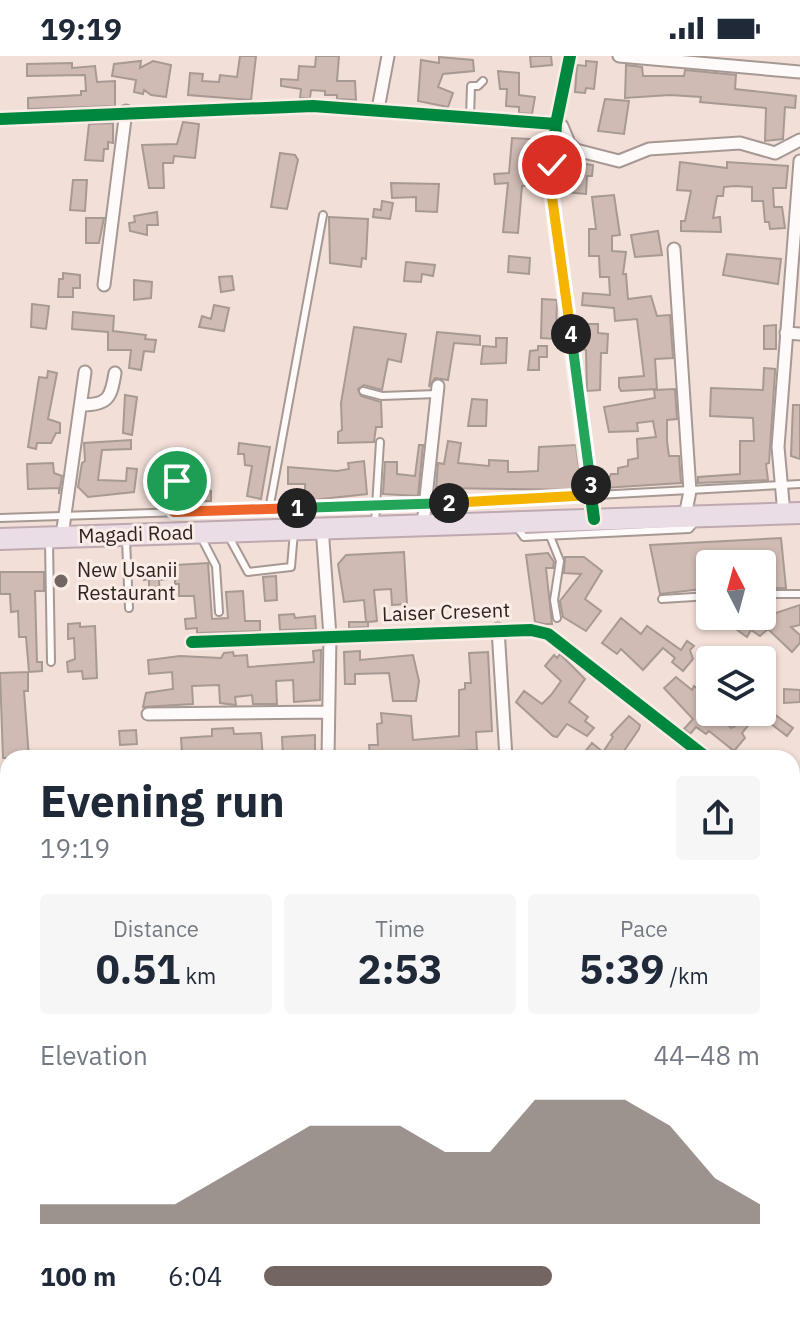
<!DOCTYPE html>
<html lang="en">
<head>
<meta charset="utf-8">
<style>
  body { margin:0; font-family:"IBM Plex Sans",sans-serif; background:#f6f6f7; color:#1f2937; height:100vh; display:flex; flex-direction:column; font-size:30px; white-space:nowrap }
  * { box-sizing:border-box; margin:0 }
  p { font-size:26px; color:#747a83 }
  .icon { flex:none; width:44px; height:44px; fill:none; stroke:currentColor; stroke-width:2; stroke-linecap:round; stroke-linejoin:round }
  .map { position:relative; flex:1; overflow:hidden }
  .sheet { position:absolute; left:0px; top:694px; width:800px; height:574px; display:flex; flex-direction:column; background:#fff; border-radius:24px 24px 0 0; box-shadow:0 2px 6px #0004 }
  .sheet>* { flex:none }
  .needle { width:52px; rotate:354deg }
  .controls { position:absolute; left:696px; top:494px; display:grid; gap:16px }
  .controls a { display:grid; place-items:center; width:80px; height:80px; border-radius:8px; background:#fff; box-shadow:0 2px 6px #0004; font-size:40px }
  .pin { position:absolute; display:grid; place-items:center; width:68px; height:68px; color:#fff; margin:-34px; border:4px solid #fff; border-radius:50%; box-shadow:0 2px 8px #0007 }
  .km { position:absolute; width:40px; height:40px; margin:-20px; border-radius:50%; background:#222; color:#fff; font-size:22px; line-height:40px; text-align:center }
  .round { display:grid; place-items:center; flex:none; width:84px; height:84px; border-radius:8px; background:#f6f6f7 }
  .head { display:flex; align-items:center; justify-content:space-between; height:136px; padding:0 40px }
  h1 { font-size:44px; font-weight:700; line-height:60px }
  .stats { display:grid; grid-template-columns:repeat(3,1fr); gap:12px; height:136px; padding:8px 40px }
  .stats div { display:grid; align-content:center; border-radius:8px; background:#f6f6f7; text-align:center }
  .stats b { font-size:40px; font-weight:700 }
  .stats small { font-size:22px; font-weight:400 }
  .stats p { font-size:22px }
  .chart { height:224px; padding:16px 40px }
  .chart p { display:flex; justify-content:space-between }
  .chart svg { width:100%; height:144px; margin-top:8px; fill:#73655f; opacity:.7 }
  ul { padding:0 40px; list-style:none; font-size:26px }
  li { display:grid; grid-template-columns:128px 96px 1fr; align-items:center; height:60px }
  li i { height:20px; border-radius:10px; background:#73655f }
  .status { display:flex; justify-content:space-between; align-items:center; height:56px; padding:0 40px; background:#fff; direction:ltr }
  .status svg { height:22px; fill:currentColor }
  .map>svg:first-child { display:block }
</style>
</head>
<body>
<div class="status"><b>19:19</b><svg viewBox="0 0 49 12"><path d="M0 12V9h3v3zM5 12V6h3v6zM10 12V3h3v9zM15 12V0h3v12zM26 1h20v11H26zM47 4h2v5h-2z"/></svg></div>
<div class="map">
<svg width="800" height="1267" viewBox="0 0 800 1267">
  <rect width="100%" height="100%" fill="#f2dfd8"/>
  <!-- building -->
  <path fill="#cfbbb3" stroke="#a79993" stroke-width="2" d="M240,0H256L251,44L188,39L190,17L203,18L202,25L219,26L220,19L237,21Z
    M316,0H339L337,25H355L356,44L337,43V39H325V35L311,34L310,42H300L301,33L281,30V23L298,24L299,10L315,11Z
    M530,0H551L552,9L531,11Z
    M439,1L473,4L474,15L443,18L438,31L453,37L448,51L418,45L421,4L439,7Z
    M141,5L140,12L153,5L171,9L166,41L151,39L144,34L143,38L134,36L136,24L112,20L114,8Z
    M586,5L597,6L594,33L586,32L585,37L575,36L577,9L586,10Z
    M72,7V12L95,10L97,26L115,25V50L28,53V42L81,39V35H86L85,19L27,20V8Z
    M626,9L642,11L643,20H684L685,14L736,19L735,33L796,40L795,52L785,51L783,83L765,85L766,52L700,46L701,41L670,39L625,42Z
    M498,15L519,17V39L535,41L532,58L519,57V51L506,50L507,33H500Z
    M605,43L629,45L624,78L598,75Z
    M183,66L199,68L195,102L174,100L173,107H163L164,132H149L142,89L177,88Z
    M113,67V87L108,86V93H104L103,105L85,104L89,68Z
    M512,82L546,84L543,129L522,130L518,177L503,176L508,127L495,128L494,118L509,117Z
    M280,97L295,99L298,104L287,153L271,151Z
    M562,98L577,103V107L593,109L592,120H587L586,138L564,136L565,121H561Z
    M680,106L727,112V106L788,110L786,132H773L774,151H782L785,172L770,173L769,166H765L763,145H752V131L735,130L724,131L723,140H717L713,162L720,161L721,176L681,175V165H685L691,135L677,134Z
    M73,124H87L85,155L70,154Z
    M391,127L439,128L437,156L416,155V141L392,142Z
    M614,139L620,179L612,180V195L626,196L623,218H626L628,243L651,240L657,260L670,259L673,302L655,303L657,333L621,335L619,331V322L644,320L637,263L615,265L614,252L582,249L583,237L610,239L609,221H600L599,200H589V173H596L592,141Z
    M382,145L393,147L390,163L373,161L374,153L381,154Z
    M157,156L158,169H147V179L130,175L129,167L135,166L134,160Z
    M329,161L368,163L366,203L362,202L361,211L330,207Z
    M86,162H104L99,187H86Z
    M658,175L662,199L635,201L631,179Z
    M727,198L781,203L778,228L723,219Z
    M509,200L530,202L529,218L508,216Z
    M406,206L435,209L433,220L422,218L421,226L404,225Z
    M63,217L80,219V232H73V241H58L59,223H63Z
    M232,220L234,234L221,236L219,221Z
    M134,224L152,226L151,242L134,244Z
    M542,243L557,244L556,283L541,282Z
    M32,248L49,250L46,273L31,271Z
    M214,249L229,252L224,275L199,271L202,260L211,263Z
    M73,256L114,260L113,275L146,279L145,283L156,284L154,296L144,295L141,314L129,312L131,294H108V276L72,273Z
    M583,268H598V277L608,278L607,297H601L600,334L587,335L586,294L580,293Z
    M776,269V293H764V270Z
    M354,271L406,278L401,306L388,303L382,334L364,329L358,333L361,340L381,346L382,371H376L374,386L338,387V376L342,374L341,347Z
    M437,276L480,280V289L454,287L448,324L435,322L429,331Z
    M496,282H507L506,307L481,308L483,290L496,291Z
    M538,290H547V301H539V314H528L530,295L538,294Z
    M764,312L775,313V316L769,407L766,408L768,424L698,427V421L740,418V385H754L753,362L710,360L711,332L763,334Z
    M48,315L57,317L48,363L60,367V377H56L51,387H37L36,393L28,391L39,321L47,322Z
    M675,333L677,363L667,364V385L669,400H679L681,427L604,432L611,418H618V412L628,410V404L638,402L637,383L656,381L653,365L637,367L638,375L609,376L604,351L655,342L654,334Z
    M125,339L137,341L132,379L123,377Z
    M472,343L487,344L486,370H468Z
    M793,349H800V403L791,400Z
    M131,384V393L102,394L98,424L126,425L127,412L137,413L134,436L88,441L78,431L82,407L85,405L84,387Z
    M448,385L461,387L458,407L489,410V404L508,405V416H517L538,415L539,391L576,389L582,434L436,432L438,407L444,408Z
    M239,387L270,391L261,443L247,440L252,410L245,409L244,398H238Z
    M419,389H423L418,440L383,438L385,406H397V418L415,420Z
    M364,405L367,438L305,445V428H288V411L337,415L349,413L348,407Z
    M53,407L54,417L62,420L59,438V432L28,433L27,408Z
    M211,435V445H190V436Z
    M781,482L786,532H764L762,508H710V532L660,538L650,489Z
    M404,496L407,548L392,549L391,533L374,534L377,565L368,566V571L349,572V566H366L364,544L344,546L338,508L346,499Z
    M548,497L554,506L553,512H546L552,568H545L535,566L526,499Z
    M565,501H584L602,515L585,543L601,555L586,575L563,561L560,545L581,518L564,517Z
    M208,507L212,563L228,562L226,536L243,535L245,565H260V575L197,577V572L186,573L185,563L196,562L194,540H179V528H175V522L159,524L160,542L149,543V523L144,524L143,511Z
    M0,516H44V535H35L37,606H42V615L29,616L26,581H19L18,555L11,556L10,538H0Z
    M276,520L277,544L265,545L263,521Z
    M762,547L776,557L800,549V569L791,571L800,579V587L792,596L768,573L760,580L751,574L747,581L733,571L741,560H762Z
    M294,558L295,562L315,560L316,573L280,574L279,559Z
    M621,562L641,578L647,570L681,594L687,585L694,590L690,594L693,603L683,615L672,606L675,602L663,592L643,614L621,593L617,598L602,587Z
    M80,567V571L95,570L97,622L83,623L82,615L68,616L67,606L75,603L74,582L68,583V568Z
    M739,593L767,603V604H735Z
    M321,594L320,644L294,646L293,624L276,625L277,648H253L252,639L235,641L236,649L220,647L219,629L192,630L193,648L143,651L146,637L173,633L172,616L149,618L148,604L180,600L221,602L224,597L233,596L234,600L247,599L248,611L314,606L313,595Z
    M360,595V604L413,599L419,625L416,645H393L389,617L355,618V628H345L344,596Z
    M488,596L492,675L476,676L477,694L370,700L369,689H378L377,668L382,667L381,657L411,660L413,684L459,680V634L465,633V627H471L469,597Z
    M560,598L585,623L569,646L588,661L585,665L594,672L587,680L567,668L557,681L553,680L516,646L524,635L542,648L551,639L561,625L545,610L554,599L557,602Z
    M28,616V635H24L29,702H3L0,617Z
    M710,618V656H724L720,661L731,672L739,668L746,656H759L742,677L745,682L734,695L709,675L706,678L696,671L690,678L684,673L693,663L664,632L676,621L692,634L694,630L698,633Z
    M784,633L800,634V646L784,647Z
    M762,649L793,672L787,680L762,661Z
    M629,660L640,669L639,673L619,702H580L592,687L603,696L613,681L611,679Z
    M233,672L234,678L261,677L263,702H185L182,698L181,682L212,680V673Z
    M136,674L137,688L120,689L119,675Z
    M315,679V702H283L282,681Z
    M800,875V910L792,921V887Z
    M792,1099L800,1103V1158L792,1154Z"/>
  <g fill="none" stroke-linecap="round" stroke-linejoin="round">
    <defs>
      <path id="lane" d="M470,61L471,30H478L483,25
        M363,335L382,340L437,338
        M269,454L323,159
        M174,456L179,423L204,420
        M0,462L427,448L800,428
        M375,467L380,386
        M516,470L524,481L689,473L695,466
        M200,479L216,510L219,556
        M550,480L560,505L554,544L557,562
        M229,481L248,516L291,511L294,476
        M126,484L129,552
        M49,486L51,606
        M762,538H800
        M662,543L710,540"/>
      <path id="street" d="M570,0L556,68L551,134L594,463
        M619,0L800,16
        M378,53L388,0
        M0,63L313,50L556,68
        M562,70L569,87L576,94L619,105L649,93L740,87L775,97L800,84
        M674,193L690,435L685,460
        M104,229L126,55
        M786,277L800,278
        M81,349C108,349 111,342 115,317
        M784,458L778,391L800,105
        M423,469L438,330
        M322,471L330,580L328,702
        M62,480L85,316
        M498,573L506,702
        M192,586L531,574L548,578L707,702
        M148,658L328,656
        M792,774L800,780
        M792,804L800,790
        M0,1008L8,1007
        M792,1074L800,1061
        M0,1076H8
        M792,1229L800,1214
        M124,1260L125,1267
        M219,1260L220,1267
        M688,1260L700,1267
        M643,1267L644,1260
        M772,1267L775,1260"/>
      <path id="highway" d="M0,483L800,457"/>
    </defs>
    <!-- lane casing -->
    <use href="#lane" stroke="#a69892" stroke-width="10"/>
    <!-- street casing -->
    <use href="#street" stroke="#a69892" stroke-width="15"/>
    <!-- highway casing -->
    <use href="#highway" stroke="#bea9b0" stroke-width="24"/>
    <!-- lane -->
    <use href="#lane" stroke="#fdfaf9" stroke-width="6"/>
    <!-- street -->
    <use href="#street" stroke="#fdfaf9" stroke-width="11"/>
    <!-- highway -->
    <use href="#highway" stroke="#ebdde6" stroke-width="20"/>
    <defs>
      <path id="cycleway" d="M570,0L556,68L551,134L594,463
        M0,63L313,50L556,68
        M192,586L531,574L548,578L707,702"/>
    </defs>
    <!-- cycleway casing -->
    <use href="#cycleway" stroke="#faede7" stroke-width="17"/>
    <!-- cycleway -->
    <use href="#cycleway" stroke="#00873e" stroke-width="12"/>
  </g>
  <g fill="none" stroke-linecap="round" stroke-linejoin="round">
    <defs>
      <path id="split-1" d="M177,425L174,456L297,452"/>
      <path id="split-2" d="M297,452L449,447"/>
      <path id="split-3" d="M449,447L592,439L591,429"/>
      <path id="split-4" d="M571,278L591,429"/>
      <path id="split-5" d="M552,109L551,134L571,278"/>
    </defs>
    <!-- split-1 casing -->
    <use href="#split-1" stroke="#fff" stroke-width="16"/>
    <!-- split-2 casing -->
    <use href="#split-2" stroke="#fff" stroke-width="16"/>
    <!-- split-3 casing -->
    <use href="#split-3" stroke="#fff" stroke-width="16"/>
    <!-- split-4 casing -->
    <use href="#split-4" stroke="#fff" stroke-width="16"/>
    <!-- split-5 casing -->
    <use href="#split-5" stroke="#fff" stroke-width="16"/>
    <!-- split-1 -->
    <use href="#split-1" stroke="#f0652b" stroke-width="10"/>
    <!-- split-2 -->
    <use href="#split-2" stroke="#22a559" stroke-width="10"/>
    <!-- split-3 -->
    <use href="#split-3" stroke="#f5b400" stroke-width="10"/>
    <!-- split-4 -->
    <use href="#split-4" stroke="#22a559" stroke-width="10"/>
    <!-- split-5 -->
    <use href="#split-5" stroke="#f5b400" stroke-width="10"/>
  </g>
  <!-- markers -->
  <circle fill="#73655f" stroke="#faede7" stroke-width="3" cx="61" cy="525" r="8"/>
  <g text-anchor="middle" stroke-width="6" stroke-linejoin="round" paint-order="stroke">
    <!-- street labels -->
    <g font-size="20" fill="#2f231e" stroke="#faede7">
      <text transform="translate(136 478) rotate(-2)" y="7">Magadi Road</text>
      <text transform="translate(446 556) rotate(-2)" y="7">Laiser Cresent</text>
    </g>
    <!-- poi labels -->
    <g font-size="20" fill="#2f231e" stroke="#faede7" text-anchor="start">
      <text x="77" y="521">New Usanii<tspan x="77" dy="23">Restaurant</tspan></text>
    </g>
  </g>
</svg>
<div class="controls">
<a><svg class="needle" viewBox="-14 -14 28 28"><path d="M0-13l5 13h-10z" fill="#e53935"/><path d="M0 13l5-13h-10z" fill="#747a83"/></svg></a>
<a><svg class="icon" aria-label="layers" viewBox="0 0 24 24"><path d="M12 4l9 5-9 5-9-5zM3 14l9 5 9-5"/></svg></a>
</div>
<div class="pin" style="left:177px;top:425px;background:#1e9e55"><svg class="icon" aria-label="arrive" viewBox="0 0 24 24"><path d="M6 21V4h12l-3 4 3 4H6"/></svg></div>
<div class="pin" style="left:552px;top:109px;background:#d93025"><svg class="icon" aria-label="check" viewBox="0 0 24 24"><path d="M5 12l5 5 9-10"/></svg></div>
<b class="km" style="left:297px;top:452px">1</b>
<b class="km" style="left:449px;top:447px">2</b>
<b class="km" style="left:591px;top:429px">3</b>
<b class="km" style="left:571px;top:278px">4</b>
<section class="sheet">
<div class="head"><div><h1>Evening run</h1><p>19:19</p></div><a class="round"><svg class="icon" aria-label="share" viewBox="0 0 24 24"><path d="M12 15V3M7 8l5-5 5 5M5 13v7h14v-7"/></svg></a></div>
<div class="stats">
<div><p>Distance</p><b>0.51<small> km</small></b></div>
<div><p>Time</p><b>2:53</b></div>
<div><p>Pace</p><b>5:39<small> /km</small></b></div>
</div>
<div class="chart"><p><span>Elevation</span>44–48 m</p>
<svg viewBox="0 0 160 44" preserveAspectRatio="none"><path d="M0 44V38L10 38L20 38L30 38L40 30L50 22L60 14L70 14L80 14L90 22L100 22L110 6L120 6L130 6L140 14L150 30L160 38V44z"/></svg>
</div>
<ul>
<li><b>100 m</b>6:04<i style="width:58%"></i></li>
</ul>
</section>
</div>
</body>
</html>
